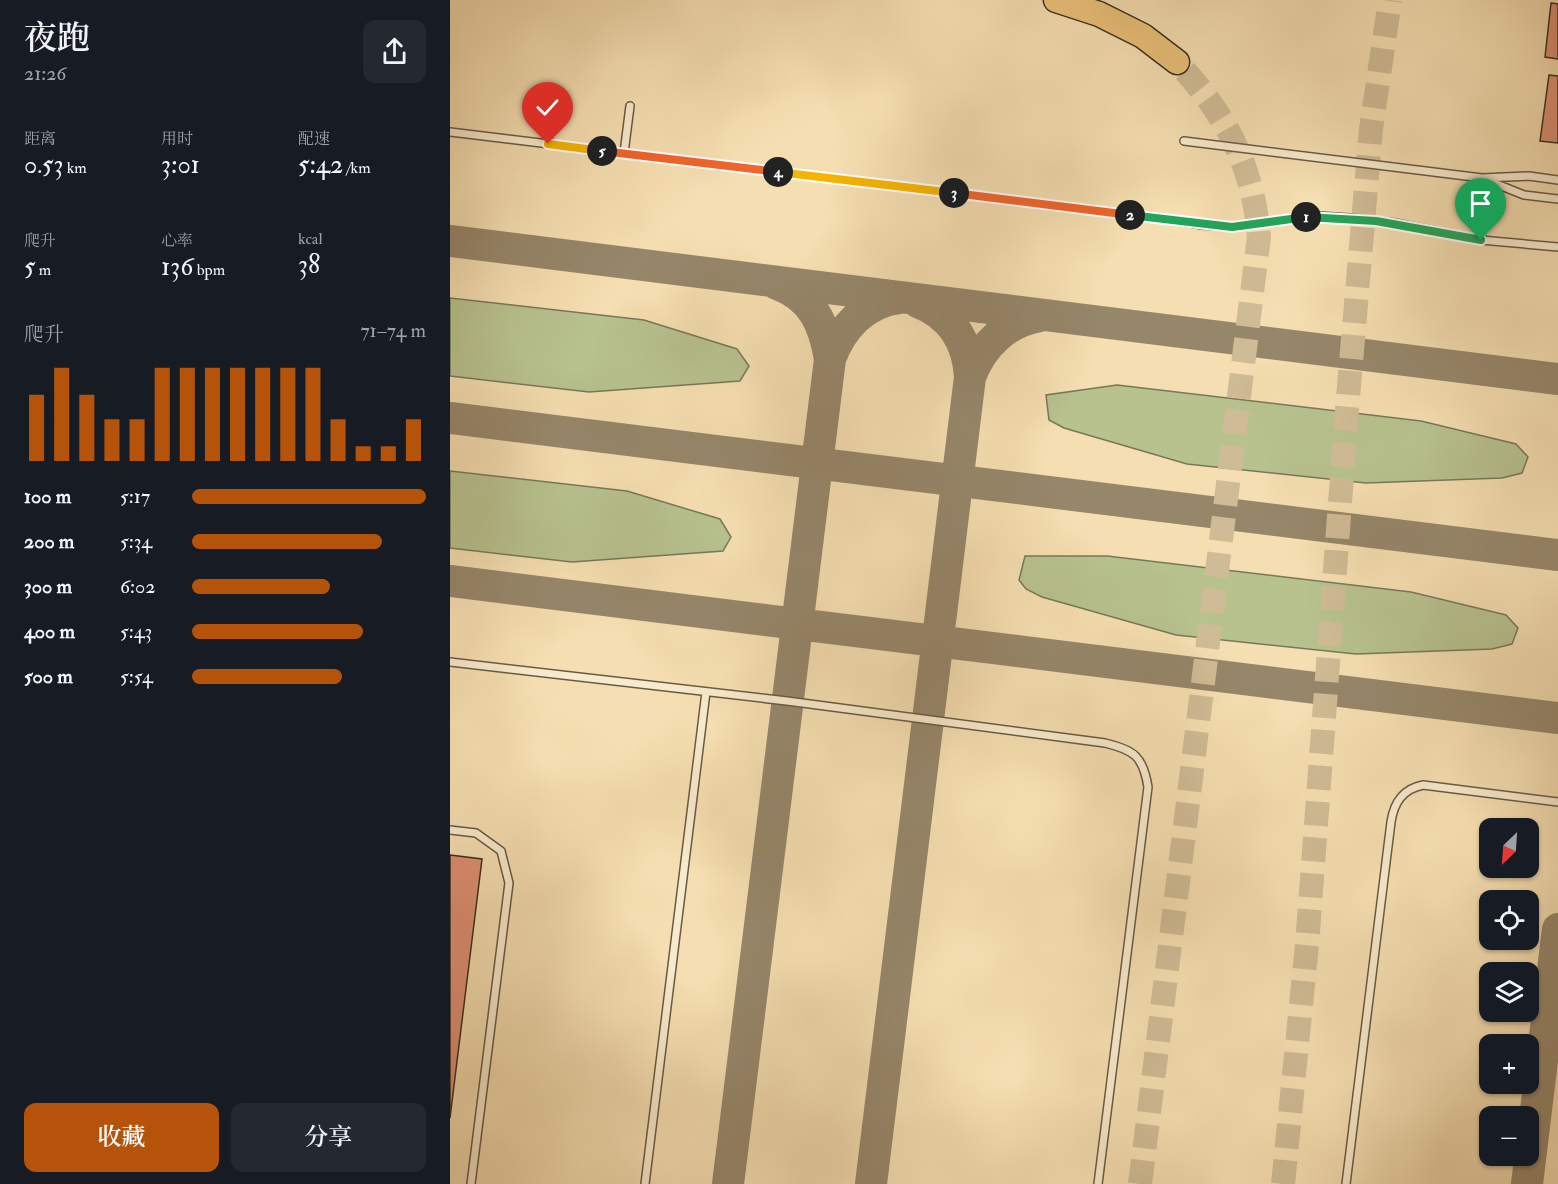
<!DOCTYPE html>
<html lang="zh">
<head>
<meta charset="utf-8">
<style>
  body { margin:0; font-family:"IM FELL Double Pica","Noto Serif SC",serif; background:#242831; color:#f1f3f6; height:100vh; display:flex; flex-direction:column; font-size:22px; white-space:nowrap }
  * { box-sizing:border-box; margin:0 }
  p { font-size:20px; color:#9ea1a6 }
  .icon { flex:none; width:33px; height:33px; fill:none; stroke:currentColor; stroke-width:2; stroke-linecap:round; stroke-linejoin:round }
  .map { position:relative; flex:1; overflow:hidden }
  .side { display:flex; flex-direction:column; background:#171b24; width:450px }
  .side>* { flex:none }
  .needle { width:39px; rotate:205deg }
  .controls { position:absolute; left:1029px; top:818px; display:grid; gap:12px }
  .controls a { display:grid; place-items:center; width:60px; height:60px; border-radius:12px; background:#171b24; box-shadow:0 2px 4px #0004; font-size:30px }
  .pin { position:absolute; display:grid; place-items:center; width:51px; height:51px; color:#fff; margin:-62px -26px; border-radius:50% 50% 50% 0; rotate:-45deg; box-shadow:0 0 6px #0007 }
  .pin .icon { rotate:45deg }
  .km { position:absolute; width:30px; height:30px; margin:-15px; border-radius:50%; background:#222; color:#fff; font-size:16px; line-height:30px; text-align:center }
  .round { display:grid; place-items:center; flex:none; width:63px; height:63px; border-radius:12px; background:#242831 }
  .headline { display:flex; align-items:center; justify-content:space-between; height:102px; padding:0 24px }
  h1 { font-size:33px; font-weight:600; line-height:45px }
  .stats { display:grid; grid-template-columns:repeat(3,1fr); gap:9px; height:102px; padding:6px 24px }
  .stats div { display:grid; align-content:center }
  .stats b { font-size:26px; font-weight:600 }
  .stats small { font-size:16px; font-weight:400 }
  .stats p { font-size:16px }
  .chart { height:168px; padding:12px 24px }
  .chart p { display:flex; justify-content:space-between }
  .chart svg { width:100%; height:108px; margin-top:6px; stroke:#b45309; stroke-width:6 }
  .action { display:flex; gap:12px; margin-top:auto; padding:12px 24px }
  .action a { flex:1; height:69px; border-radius:12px; background:#b45309; color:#fff; font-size:24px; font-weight:600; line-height:69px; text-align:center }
  .action a+a { background:#242831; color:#f1f3f6 }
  ul { padding:0 24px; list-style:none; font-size:20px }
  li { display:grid; grid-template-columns:96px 72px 1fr; align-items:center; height:45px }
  li i { height:15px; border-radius:8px; background:#b45309 }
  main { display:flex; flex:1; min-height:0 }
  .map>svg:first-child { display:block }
</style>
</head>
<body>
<main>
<section class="side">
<div class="headline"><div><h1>夜跑</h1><p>21:26</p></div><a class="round"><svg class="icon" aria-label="share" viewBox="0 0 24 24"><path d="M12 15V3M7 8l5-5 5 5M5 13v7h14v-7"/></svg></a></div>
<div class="stats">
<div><p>距离</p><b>0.53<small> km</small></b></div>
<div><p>用时</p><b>3:01</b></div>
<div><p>配速</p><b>5:42<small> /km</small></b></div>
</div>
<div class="stats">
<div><p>爬升</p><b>5<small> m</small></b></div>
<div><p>心率</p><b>136<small> bpm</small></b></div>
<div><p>kcal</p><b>38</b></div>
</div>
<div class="chart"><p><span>爬升</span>71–74 m</p>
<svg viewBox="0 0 160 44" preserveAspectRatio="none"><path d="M5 44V17M15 44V6M25 44V17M35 44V27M45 44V27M55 44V6M65 44V6M75 44V6M85 44V6M95 44V6M105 44V6M115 44V6M125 44V27M135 44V38M145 44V38M155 44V27"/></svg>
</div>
<ul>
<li><b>100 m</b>5:17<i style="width:100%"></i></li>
<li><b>200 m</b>5:34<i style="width:81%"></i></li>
<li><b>300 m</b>6:02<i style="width:59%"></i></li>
<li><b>400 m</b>5:43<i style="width:73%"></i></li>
<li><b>500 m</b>5:54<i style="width:64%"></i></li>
</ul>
<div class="action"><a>收藏</a><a>分享</a></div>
</section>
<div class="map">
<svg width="1108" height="1184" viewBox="0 0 1108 1184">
  <rect width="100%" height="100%" fill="#f5deb1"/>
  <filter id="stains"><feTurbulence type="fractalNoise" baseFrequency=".00333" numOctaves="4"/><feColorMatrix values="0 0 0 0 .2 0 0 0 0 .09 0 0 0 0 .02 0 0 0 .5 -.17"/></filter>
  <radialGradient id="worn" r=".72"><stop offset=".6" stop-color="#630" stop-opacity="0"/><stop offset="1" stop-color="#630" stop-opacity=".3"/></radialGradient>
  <!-- green -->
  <path fill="#b7c28f" stroke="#787859" stroke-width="1.5" d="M0,298L194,320L287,349L299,366L290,381L139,392L0,376Z
    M667,385L971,421L1066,444L1078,457L1072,473L1052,478L916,483L737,464L614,428L599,420L596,395Z
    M0,471L177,491L270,519L281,537L273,551L122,562L0,548Z
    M575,556H657L961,592L1056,615L1068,628L1062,644L1042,649L906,654L726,635L592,597L576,589L569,580Z"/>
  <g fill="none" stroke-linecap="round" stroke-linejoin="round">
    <!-- taxiway -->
    <path stroke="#96866a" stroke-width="32" d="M0,241L1108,379
      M327,284C363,297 374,324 380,359
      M520,377C532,345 556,322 590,316
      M0,418L1108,555
      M0,581L1108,718
      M278,1184L380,359C391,328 415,302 449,298
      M421,1184L520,377C518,342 502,315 468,302
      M1077,1184L1108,929"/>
  </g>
  <!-- building -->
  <path fill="#dd9074" stroke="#382f23" stroke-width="1.5" d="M1101,3L1108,4V59L1095,57Z
    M1099,75L1108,76V143L1090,141Z
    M0,855L32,859L0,1118Z"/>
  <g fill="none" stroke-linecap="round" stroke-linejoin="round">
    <!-- highway-tunnel -->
    <path stroke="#cfbb95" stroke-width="24" stroke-dasharray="24 12" stroke-linecap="butt" d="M690,1184L809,237C803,165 776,115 727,62
      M833,1184L857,945L897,409L921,129L940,0"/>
    <defs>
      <path id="lane" d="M0,132L711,218L752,225L782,227L845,218L869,216L900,218L945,223L1031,240L1108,247
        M734,141L1032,178L1079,176L1108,180
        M98,144L104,96
        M174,153L180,106
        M1034,179L1074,195L1108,199
        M0,662L337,701L655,743C684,750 693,756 698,787L648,1184
        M0,830L26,833L51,851L59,883L21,1184
        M195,1184L256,692
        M896,1184L941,822C944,802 953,789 973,785L1108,802"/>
      <path id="highway" d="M606,0L649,14L693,36L727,62"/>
    </defs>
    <!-- lane casing -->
    <use href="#lane" stroke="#675b46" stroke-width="10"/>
    <!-- highway casing -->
    <use href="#highway" stroke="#382f23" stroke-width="27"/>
    <!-- lane -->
    <use href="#lane" stroke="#f8eacc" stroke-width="7"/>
    <!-- highway -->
    <use href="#highway" stroke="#eabf78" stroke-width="24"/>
  </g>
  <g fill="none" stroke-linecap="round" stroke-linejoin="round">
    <defs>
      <path id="split-1" d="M856,217L926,221L1031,240"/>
      <path id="split-2" d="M680,215L782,227L856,217"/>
      <path id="split-3" d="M504,193L680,215"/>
      <path id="split-4" d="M328,172L504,193"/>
      <path id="split-5" d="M152,151L328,172"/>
      <path id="split-6" d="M98,144L152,151"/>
    </defs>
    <!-- split-1 casing -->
    <use href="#split-1" stroke="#fff" stroke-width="12"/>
    <!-- split-2 casing -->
    <use href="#split-2" stroke="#fff" stroke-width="12"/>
    <!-- split-3 casing -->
    <use href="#split-3" stroke="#fff" stroke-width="12"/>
    <!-- split-4 casing -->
    <use href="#split-4" stroke="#fff" stroke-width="12"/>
    <!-- split-5 casing -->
    <use href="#split-5" stroke="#fff" stroke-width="12"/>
    <!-- split-6 casing -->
    <use href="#split-6" stroke="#fff" stroke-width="12"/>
    <!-- split-1 -->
    <use href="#split-1" stroke="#22a559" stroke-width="8"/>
    <!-- split-2 -->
    <use href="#split-2" stroke="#22a559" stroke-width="8"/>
    <!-- split-3 -->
    <use href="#split-3" stroke="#f0652b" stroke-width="8"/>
    <!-- split-4 -->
    <use href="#split-4" stroke="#f5b400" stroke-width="8"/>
    <!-- split-5 -->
    <use href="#split-5" stroke="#f0652b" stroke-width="8"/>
    <!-- split-6 -->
    <use href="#split-6" stroke="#f5b400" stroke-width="8"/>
  </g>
  <rect width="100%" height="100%" filter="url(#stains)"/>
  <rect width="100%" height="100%" fill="url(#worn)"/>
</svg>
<div class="controls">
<a><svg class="needle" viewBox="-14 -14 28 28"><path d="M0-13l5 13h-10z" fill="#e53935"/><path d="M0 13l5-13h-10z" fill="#9ea1a6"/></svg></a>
<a><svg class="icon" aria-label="locate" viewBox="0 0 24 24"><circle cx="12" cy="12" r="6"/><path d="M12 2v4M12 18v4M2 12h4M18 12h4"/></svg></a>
<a><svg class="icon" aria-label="layers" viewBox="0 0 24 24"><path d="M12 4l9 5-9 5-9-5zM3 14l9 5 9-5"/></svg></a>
<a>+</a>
<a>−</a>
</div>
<div class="pin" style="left:1031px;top:240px;background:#1e9e55"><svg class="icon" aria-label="arrive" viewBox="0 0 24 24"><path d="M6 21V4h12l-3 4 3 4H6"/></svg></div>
<div class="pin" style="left:98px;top:144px;background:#d93025"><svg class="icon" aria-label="check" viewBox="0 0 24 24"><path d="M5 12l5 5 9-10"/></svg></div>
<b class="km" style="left:856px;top:217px">1</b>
<b class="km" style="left:680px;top:215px">2</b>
<b class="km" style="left:504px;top:193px">3</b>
<b class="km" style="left:328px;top:172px">4</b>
<b class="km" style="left:152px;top:151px">5</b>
</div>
</main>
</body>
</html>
